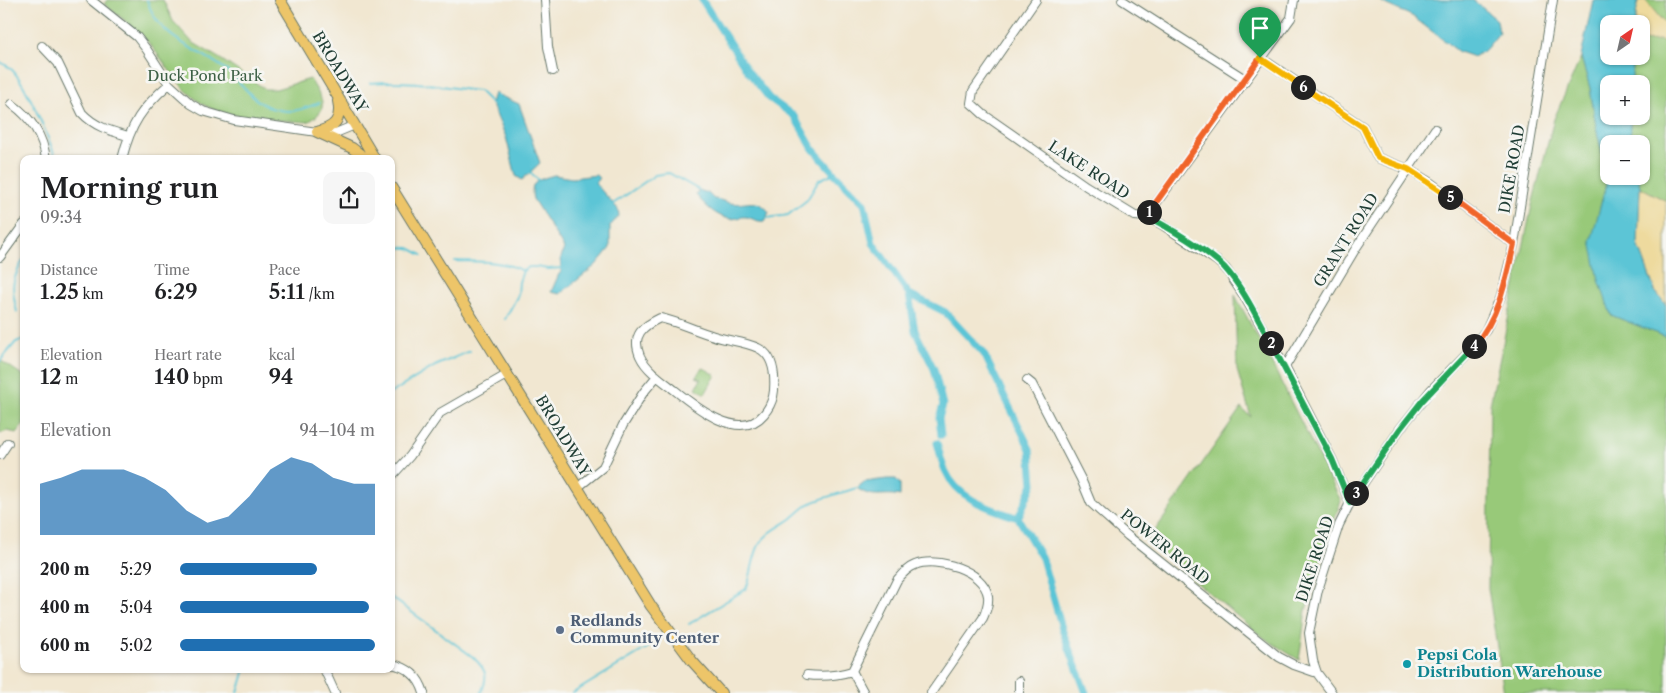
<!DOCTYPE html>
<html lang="en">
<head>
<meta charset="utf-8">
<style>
  body { margin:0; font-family:"Libre Caslon Text",serif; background:#f6f6f6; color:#202124; height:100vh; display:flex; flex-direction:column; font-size:19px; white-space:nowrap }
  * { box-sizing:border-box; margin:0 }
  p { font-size:16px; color:#757577 }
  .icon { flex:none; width:28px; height:28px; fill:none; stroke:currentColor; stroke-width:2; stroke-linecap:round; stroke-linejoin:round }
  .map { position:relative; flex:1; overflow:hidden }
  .drawer { position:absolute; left:20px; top:155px; width:375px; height:518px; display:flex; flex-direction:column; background:#fff; border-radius:10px; box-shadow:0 1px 4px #0004 }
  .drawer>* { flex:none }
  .needle { width:32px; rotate:34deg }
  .controls { position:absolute; left:1600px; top:15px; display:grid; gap:10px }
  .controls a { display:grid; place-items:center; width:50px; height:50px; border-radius:10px; background:#fff; box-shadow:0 1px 4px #0004; font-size:25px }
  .pin { position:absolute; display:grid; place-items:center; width:42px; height:42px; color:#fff; margin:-51px -21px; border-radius:50% 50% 50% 0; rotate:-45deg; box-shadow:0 0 5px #0007 }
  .pin .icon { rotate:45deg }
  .km { position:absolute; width:25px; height:25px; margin:-12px; border-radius:50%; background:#222; color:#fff; font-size:14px; line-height:25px; text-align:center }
  .round { display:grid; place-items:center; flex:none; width:52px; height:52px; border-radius:10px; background:#f6f6f6 }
  .summary { display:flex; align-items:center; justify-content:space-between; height:85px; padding:0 20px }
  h1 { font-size:28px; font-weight:600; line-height:38px }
  .figures { display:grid; grid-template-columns:repeat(3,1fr); gap:8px; height:85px; padding:5px 20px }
  .figures div { display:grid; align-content:center }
  .figures b { font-size:21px; font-weight:600 }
  .figures small { font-size:14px; font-weight:400 }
  .figures p { font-size:14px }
  .chart { height:140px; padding:10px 20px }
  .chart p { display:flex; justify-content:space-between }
  .chart svg { width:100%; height:90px; margin-top:5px; fill:#1f6fb2; opacity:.7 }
  ul { padding:0 20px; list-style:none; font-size:16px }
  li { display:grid; grid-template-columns:80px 60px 1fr; align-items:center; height:38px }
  li i { height:12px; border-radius:6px; background:#1f6fb2 }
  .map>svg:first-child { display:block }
</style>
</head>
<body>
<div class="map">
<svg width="1666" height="693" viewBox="0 0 1666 693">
  <rect width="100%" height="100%" fill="#f6f6f2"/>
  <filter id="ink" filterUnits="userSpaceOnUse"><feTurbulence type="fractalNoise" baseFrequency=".02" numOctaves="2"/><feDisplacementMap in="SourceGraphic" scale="10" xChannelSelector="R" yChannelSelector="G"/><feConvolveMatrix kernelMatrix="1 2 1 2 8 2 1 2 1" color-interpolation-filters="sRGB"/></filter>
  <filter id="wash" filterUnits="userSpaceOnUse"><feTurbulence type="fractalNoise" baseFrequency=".0096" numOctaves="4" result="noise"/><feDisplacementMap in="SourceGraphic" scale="20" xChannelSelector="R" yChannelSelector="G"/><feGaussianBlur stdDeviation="1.12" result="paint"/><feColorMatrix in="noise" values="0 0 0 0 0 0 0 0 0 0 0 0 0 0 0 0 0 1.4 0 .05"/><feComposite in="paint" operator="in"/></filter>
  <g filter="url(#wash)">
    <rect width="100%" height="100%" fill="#f1e7d1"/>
    <!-- green -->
    <path fill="#98c979" stroke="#5c8356" d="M107,0H163L173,21L192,42L219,58L265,89H276L310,79C321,98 332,108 308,122C279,120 231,119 206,106C181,92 169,68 152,47C139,30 121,18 104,4Z
      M1645,0H1666V25Z
      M1660,40L1666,42V201L1640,187L1638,176H1641V144H1632L1630,129V116H1641V84H1632V56H1641V41Z
      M1581,57L1590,88L1597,132L1608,177L1592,241L1611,315L1666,337V693H1504L1488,588L1490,405L1532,205L1554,119Z
      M1235,295L1270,360L1341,501L1326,543L1306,610L1299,660L1264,638L1147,542L1241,408L1251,417L1237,370Z
      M0,360L24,376V424L17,433L7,431L0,434Z
      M702,367L716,375L705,394L696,388L701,379L696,377Z"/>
    <!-- sand -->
    <path fill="#eeda9e" stroke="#868c69" d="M1638,0H1645L1666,25V42L1660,40L1641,41V24H1635Z
      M1640,187L1666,201V305L1655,291L1638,244Z"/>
    <!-- water -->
    <path fill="#5bc5d6" stroke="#3d8185" d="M1379,0H1473L1497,20L1499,33L1486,49L1474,57L1459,52L1412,16L1387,5Z
      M1593,0H1638L1635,24H1609V56H1632V84H1609V116H1630V129L1632,144H1609V176H1638L1640,187L1638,244L1655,291L1666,305V337L1611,315L1599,280L1591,241L1608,177L1597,132L1590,88L1581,57Z
      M494,93L519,104L540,163L522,180L516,176L506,137L491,103Z
      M554,175L572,178L596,175L599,178L595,183L618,209L619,216L610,226V248L596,265L560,294L551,292L559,274L561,272V258L564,248L533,199C529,180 539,180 554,175Z
      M699,190L708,193L714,199C720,199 724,202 730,203C746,206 757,196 769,212L765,221C757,222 754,219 747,217C742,216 736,219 731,219C716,217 706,206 696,195Z
      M887,479H896L900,484V496C883,492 872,500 857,488L864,482Z"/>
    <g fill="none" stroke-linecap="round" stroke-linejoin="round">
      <!-- stream -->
      <path stroke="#5bc5d6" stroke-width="2" d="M147,0C159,40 196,47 225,69C241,81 251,101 271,108C292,114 300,110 319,103
        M0,62C3,64 7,65 10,68C25,80 49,139 56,159
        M370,83C391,81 415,82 436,85C451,87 464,90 479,91L491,103
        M529,171L538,180
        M613,204L655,175L669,173L699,190
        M767,218L788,215L807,200L819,180L834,173
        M391,247L409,248L422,255
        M455,261C477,262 503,260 523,271
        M17,312C11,288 11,280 24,259
        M505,319L518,295L519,282L523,271L529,267H536L548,269L562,268
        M0,361L16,342L24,339
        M391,393L435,366L470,351
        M391,597L473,657C486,670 489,675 481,693
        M689,624L746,589C752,575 752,559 759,545C767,532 779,527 791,519C797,514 803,508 809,504C824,497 841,493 857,488
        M238,693L245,669
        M573,693L652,645"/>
      <!-- canal -->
      <path stroke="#5bc5d6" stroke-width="7" d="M702,0L747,70L769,98L794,116L813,149L834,173L864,203L873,243L909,294L945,312L984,354L1030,449L1033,484L1018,518
        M909,294L915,331L934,369L943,405L939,418L941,435
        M937,443C940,452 941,461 945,470C958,500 989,508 1018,518L1042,558L1063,632L1086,693"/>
    </g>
  </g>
  <g filter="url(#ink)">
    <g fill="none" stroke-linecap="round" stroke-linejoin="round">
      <defs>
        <path id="minor" d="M91,0L137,37L147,50L169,84L191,104L203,111L234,120L324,133L338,132L355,125
          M545,0L548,47L553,71
          M1036,0L973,91L971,103L983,114L1086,186L1135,216L1146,217L1161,224L1217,261L1226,269L1244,296L1285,367L1332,459L1350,503
          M1122,0L1245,79
          M42,46L58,63L82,113C95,127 111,131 128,136
          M1261,58L1363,127L1378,158L1408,169L1431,183L1514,244
          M12,104C30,117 43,136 46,159
          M122,159C131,123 142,108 169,84
          M1146,217L1291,18L1294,0
          M0,257L24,224
          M660,318C679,322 696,331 714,336C728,341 744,341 758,348C769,353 773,364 774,376C775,391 774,402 764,414C739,444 693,405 672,388C660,379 646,369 640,356C631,335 643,326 660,318Z
          M1285,367L1356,248L1435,129
          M1027,380L1032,384L1081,479L1091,503L1128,536L1279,657L1294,665L1317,673
          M0,455L8,443
          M391,477L410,456L440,413L508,374
          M577,488L603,467L623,425L643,393L657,376
          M391,664C408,667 419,676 424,693
          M327,669L325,671L335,693
          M852,671L897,580C902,574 907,568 915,565C936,556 984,570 988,596C989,604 986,611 983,618L931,693
          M852,671L864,693
          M807,675C823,677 836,676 852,671
          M1019,693V681
          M1332,693L1317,673L1313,661L1309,633L1318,590L1339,525L1350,503L1400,429L1430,391L1471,349L1486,330L1501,296L1514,244L1553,0"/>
        <path id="major" d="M280,0L375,159
          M317,132L352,148L366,159
          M317,132C335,127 342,120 338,101
          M391,187L651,606L692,661L721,693"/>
      </defs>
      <!-- minor casing -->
      <use href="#minor" stroke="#68786b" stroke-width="10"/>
      <!-- major casing -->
      <use href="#major" stroke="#68786b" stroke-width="12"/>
      <!-- minor -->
      <use href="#minor" stroke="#fff" stroke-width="8"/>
      <!-- major -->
      <use href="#major" stroke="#edc569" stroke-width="10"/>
    </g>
  </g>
  <g fill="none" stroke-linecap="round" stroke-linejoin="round" filter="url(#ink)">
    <defs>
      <path id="split-1" d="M1149,212L1260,58"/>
      <path id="split-2" d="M1149,212L1146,216C1167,226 1208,251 1224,267C1244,289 1257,318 1271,343"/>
      <path id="split-3" d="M1271,343L1332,459L1350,503L1356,493"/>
      <path id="split-4" d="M1356,493L1400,429L1422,401L1474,346"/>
      <path id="split-5" d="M1450,197L1514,244C1506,280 1499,317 1474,346"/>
      <path id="split-6" d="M1303,87L1363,127L1378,158L1408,169L1450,197"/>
      <path id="split-7" d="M1260,58L1303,87"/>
    </defs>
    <!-- split-1 casing -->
    <use href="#split-1" stroke="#fff" stroke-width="10"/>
    <!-- split-2 casing -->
    <use href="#split-2" stroke="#fff" stroke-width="10"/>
    <!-- split-3 casing -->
    <use href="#split-3" stroke="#fff" stroke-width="10"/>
    <!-- split-4 casing -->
    <use href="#split-4" stroke="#fff" stroke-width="10"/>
    <!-- split-5 casing -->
    <use href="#split-5" stroke="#fff" stroke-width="10"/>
    <!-- split-6 casing -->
    <use href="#split-6" stroke="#fff" stroke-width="10"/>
    <!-- split-7 casing -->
    <use href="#split-7" stroke="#fff" stroke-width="10"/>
    <!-- split-1 -->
    <use href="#split-1" stroke="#f0652b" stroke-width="6"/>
    <!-- split-2 -->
    <use href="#split-2" stroke="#22a559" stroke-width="6"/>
    <!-- split-3 -->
    <use href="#split-3" stroke="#22a559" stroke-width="6"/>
    <!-- split-4 -->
    <use href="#split-4" stroke="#22a559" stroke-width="6"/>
    <!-- split-5 -->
    <use href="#split-5" stroke="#f0652b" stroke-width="6"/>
    <!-- split-6 -->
    <use href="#split-6" stroke="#f5b400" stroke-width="6"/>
    <!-- split-7 -->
    <use href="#split-7" stroke="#f5b400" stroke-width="6"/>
  </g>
  <!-- markers -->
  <circle fill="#5c6f8a" stroke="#f6f6f2" stroke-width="2" cx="560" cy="630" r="5"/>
  <circle fill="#0f9aa8" stroke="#f6f6f2" stroke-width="2" cx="1407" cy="664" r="5"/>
  <g text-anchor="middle" stroke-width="5" stroke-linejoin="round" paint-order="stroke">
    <!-- street labels -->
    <g font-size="15" fill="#1f3d34" stroke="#f6f6f2">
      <text transform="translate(340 72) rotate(59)" y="5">BROADWAY</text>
      <text transform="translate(1512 169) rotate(-80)" y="5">DIKE ROAD</text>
      <text transform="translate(1089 170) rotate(33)" y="5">LAKE ROAD</text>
      <text transform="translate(1346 240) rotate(-58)" y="5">GRANT ROAD</text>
      <text transform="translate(563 436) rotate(59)" y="5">BROADWAY</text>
      <text transform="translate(1165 547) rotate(39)" y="5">POWER ROAD</text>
      <text transform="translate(1315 559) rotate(-72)" y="5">DIKE ROAD</text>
    </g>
    <!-- park labels -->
    <g font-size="15" fill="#3d6045" stroke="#f6f6f2">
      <text x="205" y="81">Duck Pond Park</text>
    </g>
    <!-- service labels -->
    <g font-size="15" font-weight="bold" fill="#4e5e75" stroke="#f6f6f2" text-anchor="start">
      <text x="570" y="626">Redlands<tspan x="570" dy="17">Community Center</tspan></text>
    </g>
    <!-- culture labels -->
    <g font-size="15" font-weight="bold" fill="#0d838f" stroke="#f6f6f2" text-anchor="start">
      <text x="1417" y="660">Pepsi Cola<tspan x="1417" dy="17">Distribution Warehouse</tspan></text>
    </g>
  </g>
</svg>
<div class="controls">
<a><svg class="needle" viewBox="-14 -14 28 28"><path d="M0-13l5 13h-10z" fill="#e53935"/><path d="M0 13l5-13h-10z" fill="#757577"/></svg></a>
<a>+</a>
<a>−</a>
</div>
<div class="pin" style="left:1260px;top:58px;background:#1e9e55"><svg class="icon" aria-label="arrive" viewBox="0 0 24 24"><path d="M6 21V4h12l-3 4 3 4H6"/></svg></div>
<b class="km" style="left:1149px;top:212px">1</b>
<b class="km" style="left:1271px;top:343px">2</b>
<b class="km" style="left:1356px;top:493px">3</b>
<b class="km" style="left:1474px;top:346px">4</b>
<b class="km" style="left:1450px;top:197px">5</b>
<b class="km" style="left:1303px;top:87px">6</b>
<section class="drawer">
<div class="summary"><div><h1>Morning run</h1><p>09:34</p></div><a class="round"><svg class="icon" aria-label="share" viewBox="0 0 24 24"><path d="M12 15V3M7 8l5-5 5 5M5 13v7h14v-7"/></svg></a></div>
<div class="figures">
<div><p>Distance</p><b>1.25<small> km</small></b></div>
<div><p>Time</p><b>6:29</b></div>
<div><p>Pace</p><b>5:11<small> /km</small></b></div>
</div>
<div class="figures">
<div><p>Elevation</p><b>12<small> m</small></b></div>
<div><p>Heart rate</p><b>140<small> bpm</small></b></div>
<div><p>kcal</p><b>94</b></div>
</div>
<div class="chart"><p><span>Elevation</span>94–104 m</p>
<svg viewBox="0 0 160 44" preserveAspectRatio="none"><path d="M0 44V19L10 16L20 12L30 12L40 12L50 16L60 22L70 32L80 38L90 35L100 25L110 12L120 6L130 9L140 16L150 19L160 19V44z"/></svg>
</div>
<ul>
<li><b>200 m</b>5:29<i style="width:70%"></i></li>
<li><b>400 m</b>5:04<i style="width:97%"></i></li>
<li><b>600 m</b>5:02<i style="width:100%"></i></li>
</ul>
</section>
</div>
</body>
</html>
